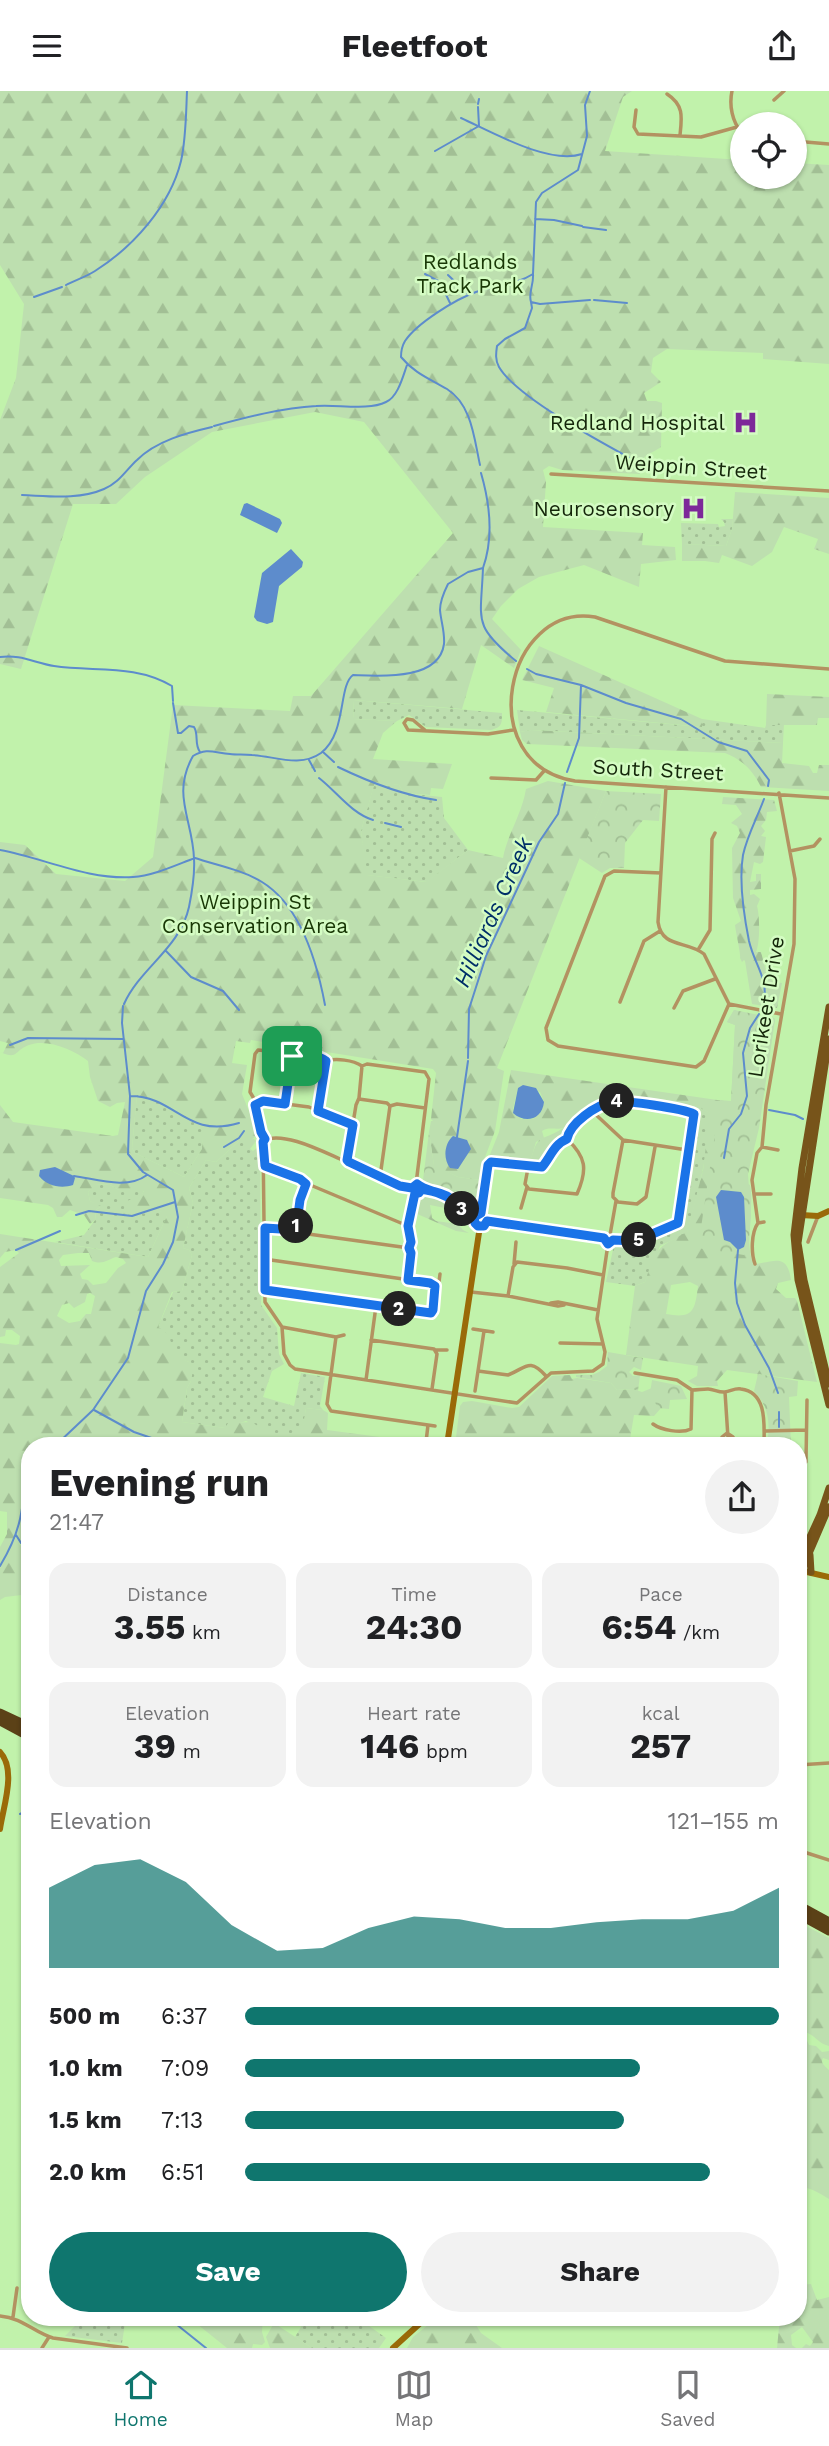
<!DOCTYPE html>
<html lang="en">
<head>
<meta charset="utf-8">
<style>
  body { margin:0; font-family:"Work Sans",sans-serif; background:#f2f2f2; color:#202124; height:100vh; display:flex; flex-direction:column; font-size:26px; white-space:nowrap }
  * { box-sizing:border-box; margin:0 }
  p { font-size:23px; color:#757577 }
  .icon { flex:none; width:38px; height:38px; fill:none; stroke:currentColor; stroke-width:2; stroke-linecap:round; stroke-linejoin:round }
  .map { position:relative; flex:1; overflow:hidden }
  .panel { position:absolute; left:21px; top:1346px; width:786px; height:889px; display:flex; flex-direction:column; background:#fff; border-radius:28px; box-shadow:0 2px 5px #0004 }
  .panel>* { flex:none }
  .controls { position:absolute; left:730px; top:21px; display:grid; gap:14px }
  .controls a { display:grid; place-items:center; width:77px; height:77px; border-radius:50%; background:#fff; box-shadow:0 2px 5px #0004; font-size:35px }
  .pin { position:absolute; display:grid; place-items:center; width:60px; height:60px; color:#fff; margin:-30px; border-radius:14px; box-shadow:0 4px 10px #0006 }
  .km { position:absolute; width:35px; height:35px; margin:-18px; border-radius:50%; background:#222; color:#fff; font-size:19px; line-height:35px; text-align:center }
  .round { display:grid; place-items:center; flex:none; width:74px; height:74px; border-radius:37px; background:#f2f2f2 }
  .summary { display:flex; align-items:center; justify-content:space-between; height:119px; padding:0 28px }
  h1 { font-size:38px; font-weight:700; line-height:52px }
  .stats { display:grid; grid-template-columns:repeat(3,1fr); gap:10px; height:119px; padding:7px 28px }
  .stats div { display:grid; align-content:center; border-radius:18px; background:#f2f2f2; text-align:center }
  .stats b { font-size:35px; font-weight:700 }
  .stats small { font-size:19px; font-weight:400 }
  .stats p { font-size:19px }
  .chart { height:196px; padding:14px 28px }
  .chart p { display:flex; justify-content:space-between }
  .chart svg { width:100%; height:126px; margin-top:7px; fill:#0f766e; opacity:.7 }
  .cta { display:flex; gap:14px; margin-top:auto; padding:14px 28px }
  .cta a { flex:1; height:80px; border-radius:42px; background:#0f766e; color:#fff; font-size:28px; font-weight:700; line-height:80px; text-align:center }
  .cta a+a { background:#f2f2f2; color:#202124 }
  ul { padding:0 28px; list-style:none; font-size:23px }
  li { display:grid; grid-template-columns:112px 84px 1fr; align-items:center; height:52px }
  li i { height:18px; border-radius:9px; background:#0f766e }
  header { display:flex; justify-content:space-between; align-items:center; height:91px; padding:0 28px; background:#fff; font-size:32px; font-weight:700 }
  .tab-bar { display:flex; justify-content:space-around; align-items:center; height:98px; border-top:2px solid #e0e0e0; background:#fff; font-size:19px; color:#757577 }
  .tab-bar a { display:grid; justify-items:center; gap:4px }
  .tab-bar .active { color:#0f766e }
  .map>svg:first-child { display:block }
</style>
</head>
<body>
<header><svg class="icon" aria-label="menu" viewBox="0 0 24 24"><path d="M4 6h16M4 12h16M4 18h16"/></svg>Fleetfoot<svg class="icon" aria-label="share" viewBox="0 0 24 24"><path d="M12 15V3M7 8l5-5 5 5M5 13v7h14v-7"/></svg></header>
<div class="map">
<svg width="829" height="2257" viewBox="0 0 829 2257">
  <defs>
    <pattern id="grass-dots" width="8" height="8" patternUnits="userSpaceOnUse" patternTransform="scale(1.75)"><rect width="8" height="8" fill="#bddfaf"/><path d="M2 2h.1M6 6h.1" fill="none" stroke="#a2bf95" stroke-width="1.8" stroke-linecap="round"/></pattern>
    <pattern id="forest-firs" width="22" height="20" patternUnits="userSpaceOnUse" patternTransform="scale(1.75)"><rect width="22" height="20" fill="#bddfaf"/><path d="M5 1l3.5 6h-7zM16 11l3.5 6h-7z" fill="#a2bf95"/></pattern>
    <pattern id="park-crowns" width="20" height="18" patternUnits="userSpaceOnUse" patternTransform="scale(1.75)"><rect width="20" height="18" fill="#bddfaf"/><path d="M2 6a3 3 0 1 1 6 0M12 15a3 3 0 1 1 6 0" fill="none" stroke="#a2bf95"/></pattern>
  </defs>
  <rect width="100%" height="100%" fill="#c1f2ab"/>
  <!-- grass -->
  <path fill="url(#grass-dots)" d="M721,428H733L732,438L726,455L682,453L681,432L718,433L719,436L725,435L724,431Z
    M354,609L502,622C502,633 502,636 491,639L426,636L409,624L397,630L353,628Z
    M517,619L701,636L702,628L765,637L766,634L784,632L783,652L531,639L520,641Z
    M375,690L399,694L404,702L442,706L444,727L468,759L427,791L366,784L361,740Z
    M137,1003L175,1018L204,1037L202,1058L184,1086L135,1062L132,1057Z
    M700,1017L711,1022C708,1063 698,1102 687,1142L660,1155L645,1191L635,1195L606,1191L614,1154L634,1155L676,1141L682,1136L697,1035H699L697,1033L695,1020Z
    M254,1048L256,1050L250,1058L253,1060L260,1054L261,1214L277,1237L279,1263L284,1273L272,1280L263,1306L294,1315L301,1282L325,1286L320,1315L323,1319L306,1317L302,1348L320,1350V1354H272L273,1344L246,1330L225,1337L182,1331L187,1297L191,1290L189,1271L178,1267L158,1236L173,1201L182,1200L192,1164L189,1159L183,1157L193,1112L189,1097L206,1069L216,1071L239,1050Z
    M96,1093L110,1094L119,1099H142L144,1101L142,1103L157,1121L167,1119V1125L148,1166L55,1151L84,1144L95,1129L96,1119L100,1116L90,1110L88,1101Z
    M84,2226H126L122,2252L65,2245Z
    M307,2226L309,2230L325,2231L323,2226H335L348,2231L358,2227L386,2247L379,2257H312L295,2246Z"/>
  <!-- forest -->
  <path fill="url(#forest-firs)" fill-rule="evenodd" d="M0,0H632L623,6L605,60L742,69V86H794L795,72L829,74V273L763,268V262L667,258L653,267L651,281L661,291L644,302L647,310H656L662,312L661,356C646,366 641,362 640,383L562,379L549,375L543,379L546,391L543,436L643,442L642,454L675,456L676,469L641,473L639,496L584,474L539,486L518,498L501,515L492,528L521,559L514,577L481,554L462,618L354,609L353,628L397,630L383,642L373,668L452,673L443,698L431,697L430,704L404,702L399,694L375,691L361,740L367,784L426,791L468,759L503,767C507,744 522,723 526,698L548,690L606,700L497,977L504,980L495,1040L482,1074L480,1089L458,1086L434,1075L429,1041L431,1030H433L431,1028L436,982L433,978L251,949L250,952L236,950L232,972L247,974L242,1003L253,1030L256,1045L250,1050H239L216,1071L206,1069L189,1097L193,1112L183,1157L189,1159L192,1164L182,1200L172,1201L158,1236C179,1246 163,1261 189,1271L193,1279L191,1290L187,1297L182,1331L225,1337L228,1332L251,1331L274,1344L272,1354H30C30,1377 37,1440 19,1453L25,1458L30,1457V1503L5,1506L0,1509V1456L7,1443V1421L0,1420V1252L16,1254L19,1253L20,1245L12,1239H6L5,1245L0,1246V1176L19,1162L16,1159L5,1161L0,1167V1143L148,1166L167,1125V1120L131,1124L122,1123L127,1110L142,1103L144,1100L119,1099L110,1094L97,1093L88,1101L90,1110L101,1115L96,1119L95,1129L90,1133L84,1124L70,1119L62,1126H57L53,1117L48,1114L0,1107V1014L13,1031L113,1045L118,1044L125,1011L117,1012L110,1016L98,1010L90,986L88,970C74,959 47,947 29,954C13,960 19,969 0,961L3,962L8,952L0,950V751L25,754L56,783L125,790L153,766L173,614L290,620L293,605H311L453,442L364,331L315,321L212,341L145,386L116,413H73L21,578L0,573V329L16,287L24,213L0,174ZM137,1004L175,1018L203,1037L202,1058L184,1086L135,1062L132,1057ZM78,1162H89L92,1170C103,1174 107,1169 116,1166L123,1168L126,1172L118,1177L106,1192L93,1194L88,1189L82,1188L80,1183L90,1174L61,1175L59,1169L63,1164ZM90,1202L95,1205L91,1223H86L80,1230L69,1232L57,1225L62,1214L69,1212L74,1217L85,1211L87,1203Z
    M735,401L829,407V463L814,458L818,448L784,436L772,461L752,475L722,464L719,472L705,470H682V451L683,453L726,455L732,438Z
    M539,555L702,628V636L546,621L554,597L522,589Z
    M767,603L829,606V627H818L817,634H766Z
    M531,639L783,652L782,672L809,675L813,682H817L819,674H829V700L761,696C754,681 742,668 725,662L527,653L522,649L520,641Z
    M723,706L774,709L777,720L767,721L766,729L761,735L765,740L761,745L766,746L763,771L760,773L754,771L750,791L756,790V783H761V798L750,799V804L754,803L760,808L757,815C760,825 760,853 756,861H761L766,880L773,891L782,892L777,917L752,913L745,870L744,869L742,871L740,867C741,863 736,843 735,834L741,830L733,807L732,757L740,742L737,735L731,732L742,723L736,714L722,713Z
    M734,919L744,923L774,927L775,929L742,1090L750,1094C755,1116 743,1153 754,1173C774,1171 787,1161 791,1189L778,1192L776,1198L786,1207H795L797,1210L817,1291L727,1279L717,1290L718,1295H697L688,1290L697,1285L698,1275L626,1264L635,1195L645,1191C656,1157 656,1157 687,1141L703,1079L710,1022L700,1017L695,1020C684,1015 670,1014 658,1012C612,1005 603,1003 569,1038L565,1036C558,1040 549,1035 542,1040L544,1047L536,1051L530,1072L495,1068L487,1071L499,1041L511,979L731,1011L735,934L727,931ZM518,997L540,1001L544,1011L533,1028H521L513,1018ZM690,1191L698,1195C695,1220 693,1228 666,1223L671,1194Z
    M427,1104C446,1108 464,1121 473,1138L458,1128L450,1118L430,1114L432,1127L436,1130L458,1133L463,1139L469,1142L456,1140L415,1122L420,1108Z
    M570,1284L572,1288L577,1287L611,1292L617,1299L633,1298L642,1301L652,1297L662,1316L654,1325L634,1324L629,1354H588L587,1352L580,1354H455L460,1315L463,1311L472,1310L512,1317L519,1316L552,1285Z
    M306,1317L323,1319L328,1322L327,1339L395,1348V1351L402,1352L403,1349L439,1354H353L301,1347Z
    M798,1831L829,1847V1955C816,1952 815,1941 798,1940L800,1908H798Z
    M800,1944L805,1945L809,1954L816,1955L822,1961L829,1960V1969L823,1967C820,1972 825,1975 829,1979V2108C819,2102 810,2095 798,2097Z
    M811,2193L817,2209L829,2206V2257H802L806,2253L810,2255L813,2251L802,2236L791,2244L792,2254L796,2257H777L780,2226H798V2194Z
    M192,2226H263L262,2241L265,2251L262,2254L253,2253L252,2257H227L192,2229Z
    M438,2226H471L481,2242L502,2257H407L413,2246Z
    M274,2232L312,2257H270L266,2246Z"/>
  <!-- park -->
  <path fill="url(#park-crowns)" d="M606,700L661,703L659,730L643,729L625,752L624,777H610L602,782L579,767Z
    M734,919L774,927L775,929L759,1037L748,1083L751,1125L748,1161L744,1164L698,1157L720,1009L731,1010L735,934L727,931Z
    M565,1036L569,1038C560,1050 550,1056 544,1071L539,1074L530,1072C539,1039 539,1053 565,1036Z
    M429,1041L434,1074L458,1086L480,1089L477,1115L474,1120C463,1117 459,1107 450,1102C441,1096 430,1098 423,1089Z
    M608,1261L643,1267L641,1279L634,1276L629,1281L633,1285L640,1284L638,1300L633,1298L617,1299L611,1292L576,1286V1284H592L599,1281L607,1275Z
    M758,1283L798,1290L797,1305L789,1306L791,1354H767C770,1334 770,1317 754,1300Z
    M652,1289L681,1295L687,1308L670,1309L669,1318L658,1317L650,1302Z"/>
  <!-- water -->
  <path fill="#5d8ccc" d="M247,412L280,428L282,432L277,442L240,424L244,413Z
    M291,458L303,471L302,476L279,495L273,531L267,533L257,530L254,526L262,482Z
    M523,994L536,997L544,1011C542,1029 525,1033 513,1022L518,997Z
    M453,1045L467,1049L471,1058L458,1078L450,1077C443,1068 444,1053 453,1045Z
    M55,1076L74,1085L75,1087L73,1094C61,1098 47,1095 39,1085L40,1079Z
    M721,1099L741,1101L744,1106L746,1149L744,1156L738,1159L730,1151L724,1149L716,1106Z"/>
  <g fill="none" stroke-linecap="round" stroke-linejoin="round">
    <!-- stream -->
    <path stroke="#5d8ccc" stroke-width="2" d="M478,13L479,8
      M461,27C492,41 549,74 582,63
      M435,60L479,35L478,16
      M535,128L554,129L582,135
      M583,136L606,139
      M425,183L440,191L450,212
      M533,183C534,193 528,202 531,211L540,213L590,209
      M448,184L468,203
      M66,194C75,189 86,186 95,180C133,156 170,115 181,70C186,48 186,23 187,0
      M34,206L62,196
      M594,209L627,212
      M531,211L532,217L525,237L505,248L497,255C496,262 495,269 499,276C517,307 606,354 639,372
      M214,335C247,326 282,317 316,315C336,313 368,320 386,311C398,306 403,285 407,274
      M480,374C474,347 472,314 447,298C430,288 414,282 401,266C401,261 402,255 405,250C417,232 456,208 476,201C496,194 516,194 533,183L536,111L542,102L578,79L587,45L585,14L590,0
      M22,404C49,405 79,409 104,398C119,392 126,379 137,369C156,350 186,342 212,336
      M483,477C481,530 472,534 516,570
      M0,566C20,563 35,572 54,575C95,581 135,573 172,595L173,610
      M527,578L536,583L581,594L626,612L681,628L718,651L747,660L769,689L768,695
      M173,612L178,642H181L189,635L194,636C199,644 194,653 200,661
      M323,661L334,671
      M309,669L315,680
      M338,676C369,691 402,704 436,709
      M567,681L579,647L581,594
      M319,687C337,701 351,722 373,729
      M385,732L401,736
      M0,759C44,767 87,789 133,786C153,785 176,774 195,767C216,774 243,779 262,791C301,815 317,871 325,914
      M166,860L191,886L223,900L239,919
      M124,913C140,877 180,857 189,816C192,801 195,784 194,768C193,729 171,704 193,665C207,656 215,662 230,663C237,664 244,663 252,664C274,665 300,677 321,662C347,642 338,595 353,584C380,585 439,590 444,553C445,541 441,531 440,519C440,510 444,501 448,493L468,481L483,477C494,446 490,413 481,382
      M763,916C770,888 755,876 749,850C744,825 739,788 743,764C747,745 757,727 764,708
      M10,954L28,947L123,948
      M468,967L469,918L486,865L539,751L558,723L565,692
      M130,1005C176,1005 186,1048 239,1032
      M769,1019L795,1024L803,1028
      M457,1046L468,970
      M224,1056L239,1047L244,1040
      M724,1067L729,1038L741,1023L747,1005L743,962L750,937L759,923
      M74,1085C96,1088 127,1099 147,1084
      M76,1124L89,1120L132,1125L175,1111
      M16,1159L60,1140
      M738,1159L735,1192L737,1212L745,1234L769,1277L778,1302
      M94,1319L134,1341L172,1354
      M779,1336V1321
      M56,1354L93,1319L128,1267L146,1200L163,1173L173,1151L178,1126L173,1099L143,1081L128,1063L130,1005L122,932L123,915
      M16,1444L21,1452
      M0,1475C9,1460 16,1446 20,1428C23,1415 23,1403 30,1390
      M20,1723L30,1718
      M146,2226L171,2229L206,2257"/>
    <!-- street -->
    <path stroke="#b39261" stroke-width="3.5" d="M732,0C729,14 732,31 742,42
      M667,3C684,14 682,26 680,44
      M774,9L784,0
      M636,19L634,36L638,43L701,46L737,36
      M794,50L829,53
      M551,383L829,400
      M829,578L725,570L595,526C506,511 471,673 575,690L829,707
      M426,640L413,629L407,628L404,632L408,639L488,643L513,639
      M491,687L536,689L544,680
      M666,696L658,831C662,858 687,849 704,863L729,913L781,923
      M790,760L814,755L820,748
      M661,782L614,780L605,785L546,937L548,949L558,955L696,976L704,970L729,913
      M698,859L710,839L712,748L715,742
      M620,911L644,850L660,840
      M674,917L683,900L715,888
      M359,1008L387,1012L390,1015L397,1013L425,1017
      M256,1011L263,1010L309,1016L353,1034
      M285,1013L292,965
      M318,1020L326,970
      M593,1021L623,1049L687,1059
      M264,1047L255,1017L256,1011L250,1001L255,963L258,959L288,962L292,965C301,962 319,964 326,970C336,967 353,969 362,975L367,973L425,981L429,988L416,1093
      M623,1049L613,1102V1106L618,1111L637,1113L646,1106L655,1056
      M762,1056L778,1059
      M347,1069L356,1014L359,1007L362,975
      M265,1075L408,1135
      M528,1077L525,1093L529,1098L577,1103C588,1078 586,1066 567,1048
      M380,1086L390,1015
      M411.5 1098a4.5 4.5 0 1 1 9 0a4.5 4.5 0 1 1-9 0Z
      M412,1097L400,1095L347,1069L340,1068C322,1060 281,1039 263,1050L265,1211L282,1236L284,1263L290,1274L295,1278L517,1312L551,1282L593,1280L603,1273L605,1261L597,1228L608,1153
      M421,1098L450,1107L474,1126
      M756,1103H771
      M521,1117L527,1096
      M481,1122L488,1074L491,1071L542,1076C550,1067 554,1052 567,1048L568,1043L587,1023L615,1010L691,1021L695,1026L690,1055L687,1059L689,1062L677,1134L636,1150L613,1149
      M473 1129a7 7 0 1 1 14 0a7 7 0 1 1-14 0Z
      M487,1130L604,1147
      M758,1132L752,1089L757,1062L762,1056L766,1014L794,853L795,788L779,702
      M265,1137L296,1139L301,1142L409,1157
      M296,1139L300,1109L306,1093
      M604.5 1148a4.5 4.5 0 1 1 9 0a4.5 4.5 0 1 1-9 0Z
      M610,1144L616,1110
      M808,1151L818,1125
      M264,1168L431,1192L436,1198L433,1219L428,1222L266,1199
      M514,1173L516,1151
      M755,1173C751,1162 751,1142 758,1132L764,1131
      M408,1188L411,1162L409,1157L411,1151L408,1135L415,1102
      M435,1195L439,1191L440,1183
      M471,1201L508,1205L558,1215L564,1214
      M508,1205L513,1176L517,1171L567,1177L603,1184
      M551,1212L558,1211L598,1219
      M282,1236L336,1246L327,1313L331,1320L435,1335
      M473,1238L493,1241
      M336,1246L344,1244
      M371,1249L434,1258L437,1263L432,1298
      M560,1252L603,1253
      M436,1259H447
      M478,1280L484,1240
      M635,1282L677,1289L692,1299C697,1299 703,1298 708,1298C714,1298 719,1302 725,1301C731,1300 735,1297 741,1298C768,1301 764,1336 764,1354
      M366,1289L376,1215
      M475,1300L478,1280L508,1284C526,1277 529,1266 546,1285
      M725,1301L728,1347
      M653,1333C661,1339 681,1343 691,1338L692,1299
      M766,1340L806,1339
      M722,1346L727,1342L733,1346
      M426,1351L428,1334
      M806,1371L807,1309
      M798,1674L829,1672
      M798,1756L807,1762L829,1769
      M0,2225C23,2227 33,2241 53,2247L127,2257
      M13,2226L17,2197
      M42,2257L49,2246"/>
    <!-- secondary -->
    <path stroke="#9a6a08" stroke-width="6" d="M801,1124L818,1125L829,1120
      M447,1354L480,1135
      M807,1481L829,1486
      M0,1661C17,1679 3,1716 0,1738
      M393,2257L427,2226"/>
    <!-- primary -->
    <path stroke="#77541a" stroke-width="7" d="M829,916L802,1077L794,1144L798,1189L829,1314
      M829,948L798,1152L804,1189L829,1293
      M810,1464L811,1481
      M798,1472L820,1424L829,1397
      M798,1488L829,1416"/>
    <!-- highway -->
    <path stroke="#5b4117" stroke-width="9" d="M0,1622L30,1636
      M0,1630L30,1646
      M798,1814L829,1831
      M798,1823L829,1840"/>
  </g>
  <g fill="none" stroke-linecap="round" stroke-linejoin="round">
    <defs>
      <path id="route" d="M292,965L285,1013L263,1010L255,1014L261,1041L265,1048L263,1051L265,1075L300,1088L306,1093L300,1109L296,1139L265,1137V1199L431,1222L433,1219L435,1195L430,1192L408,1189L411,1162L409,1157L411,1151L408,1135L415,1102H419L421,1098C431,1100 442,1101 450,1107C459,1113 464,1122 474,1126L481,1122L488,1074L491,1071L542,1076C550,1067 554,1053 567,1048C570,1032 596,1014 612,1011C622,1008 684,1018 694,1023L678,1132L636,1150L613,1149L608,1153L604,1147L487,1130L484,1135H478L475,1132L474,1126C463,1121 457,1111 447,1106C437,1100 425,1100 417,1093L412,1097L400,1095L349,1071L347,1069L353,1034L318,1020L326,970C319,964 301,962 292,965"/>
    </defs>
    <!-- route casing -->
    <use href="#route" stroke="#fff" stroke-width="14"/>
    <!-- route -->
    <use href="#route" stroke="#1a73e8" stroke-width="9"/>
  </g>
  <!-- icons -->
  <defs>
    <symbol id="hospital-bare" viewBox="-9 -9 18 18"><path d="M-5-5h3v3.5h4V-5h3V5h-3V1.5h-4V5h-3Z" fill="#7d2999" stroke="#d4fcc3" stroke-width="2.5" paint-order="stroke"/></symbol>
  </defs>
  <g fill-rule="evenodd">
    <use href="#hospital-bare" x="728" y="314" width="35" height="35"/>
    <use href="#hospital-bare" x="676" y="400" width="35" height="35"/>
  </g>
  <g text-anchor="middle" stroke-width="5" stroke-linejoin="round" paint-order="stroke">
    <!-- park labels -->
    <g font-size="21" fill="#183705" stroke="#d4fcc3">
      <text x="470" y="178">Redlands<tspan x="470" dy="24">Track Park</tspan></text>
      <text x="255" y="818">Weippin St<tspan x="255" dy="24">Conservation Area</tspan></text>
    </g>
    <!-- poi labels -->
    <g font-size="21" fill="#14260a" stroke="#d4fcc3" text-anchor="end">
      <text x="725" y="339">Redland Hospital</text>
      <text x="674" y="425">Neurosensory</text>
    </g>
    <!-- street labels -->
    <g font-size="21" fill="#14260a" stroke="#d4fcc3">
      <text transform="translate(691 376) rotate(4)" y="7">Weippin Street</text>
      <text transform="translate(658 679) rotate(3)" y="7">South Street</text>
      <text transform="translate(766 916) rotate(-81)" y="7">Lorikeet Drive</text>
    </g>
    <!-- water labels -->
    <g font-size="23" font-style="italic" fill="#002f68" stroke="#d4fcc3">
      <text transform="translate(493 821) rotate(-66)" y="8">Hilliards Creek</text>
    </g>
  </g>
</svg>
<div class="controls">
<a><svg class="icon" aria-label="locate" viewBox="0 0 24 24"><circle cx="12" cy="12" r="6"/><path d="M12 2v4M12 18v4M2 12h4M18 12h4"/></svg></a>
</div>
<div class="pin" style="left:292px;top:965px;background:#1e9e55"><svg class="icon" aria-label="arrive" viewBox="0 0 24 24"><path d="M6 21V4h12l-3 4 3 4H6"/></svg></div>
<b class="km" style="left:296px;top:1135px">1</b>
<b class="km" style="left:399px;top:1218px">2</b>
<b class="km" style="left:462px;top:1118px">3</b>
<b class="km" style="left:617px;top:1010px">4</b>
<b class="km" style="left:639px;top:1149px">5</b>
<section class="panel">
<div class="summary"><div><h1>Evening run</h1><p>21:47</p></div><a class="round"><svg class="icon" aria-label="share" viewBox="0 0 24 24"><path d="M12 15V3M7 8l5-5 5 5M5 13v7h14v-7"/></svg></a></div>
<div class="stats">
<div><p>Distance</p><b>3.55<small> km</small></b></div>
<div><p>Time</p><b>24:30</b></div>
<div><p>Pace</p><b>6:54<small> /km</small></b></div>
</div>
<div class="stats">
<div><p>Elevation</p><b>39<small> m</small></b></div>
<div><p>Heart rate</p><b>146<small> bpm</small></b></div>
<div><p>kcal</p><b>257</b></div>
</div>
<div class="chart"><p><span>Elevation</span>121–155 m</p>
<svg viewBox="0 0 160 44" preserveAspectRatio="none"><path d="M0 44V16L10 8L20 6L30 14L40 29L50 38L60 37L70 30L80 26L90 27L100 30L110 30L120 28L130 27L140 27L150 24L160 16V44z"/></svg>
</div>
<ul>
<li><b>500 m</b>6:37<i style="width:100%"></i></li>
<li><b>1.0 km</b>7:09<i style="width:74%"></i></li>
<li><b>1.5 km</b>7:13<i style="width:71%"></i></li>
<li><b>2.0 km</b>6:51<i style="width:87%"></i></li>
</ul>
<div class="cta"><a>Save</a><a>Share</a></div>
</section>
</div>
<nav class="tab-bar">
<a class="active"><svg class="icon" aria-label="home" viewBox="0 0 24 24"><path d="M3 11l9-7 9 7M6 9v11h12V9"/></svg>Home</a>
<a><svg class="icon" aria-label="map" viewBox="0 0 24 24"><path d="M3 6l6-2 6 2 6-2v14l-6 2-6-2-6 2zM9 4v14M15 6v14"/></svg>Map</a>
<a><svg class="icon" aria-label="saved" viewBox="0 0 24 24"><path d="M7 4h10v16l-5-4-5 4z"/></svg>Saved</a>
</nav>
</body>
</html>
